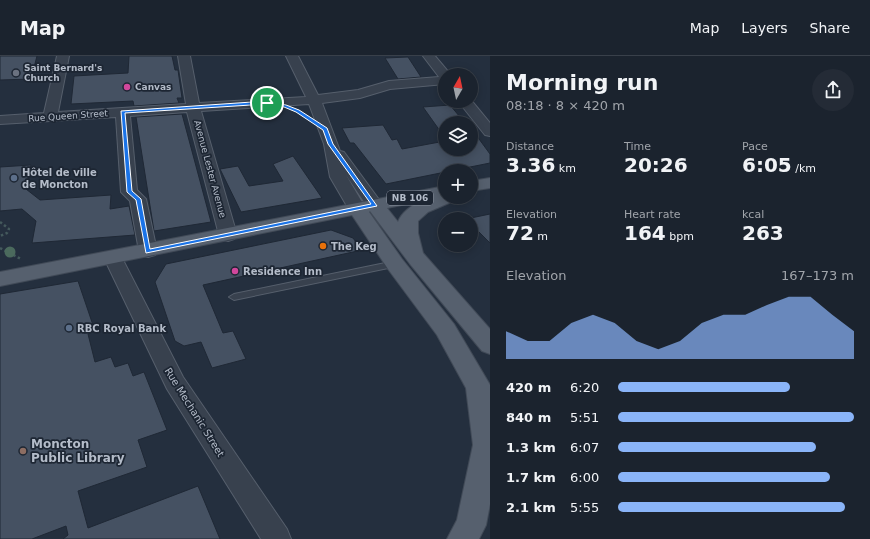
<!DOCTYPE html>
<html lang="en">
<head>
<meta charset="utf-8">
<style>
  body { margin:0; font-family:"DejaVu Sans",sans-serif; background:#242b36; color:#f1f3f6; height:100vh; display:flex; flex-direction:column; font-size:15px; white-space:nowrap }
  * { box-sizing:border-box; margin:0 }
  p { font-size:13px; color:#a0a4aa }
  .icon { flex:none; width:22px; height:22px; fill:none; stroke:currentColor; stroke-width:2; stroke-linecap:round; stroke-linejoin:round }
  .map { position:relative; flex:1; overflow:hidden }
  .panel { display:flex; flex-direction:column; background:#1b232e; width:380px }
  .panel>* { flex:none }
  .needle { width:26px; rotate:9deg }
  .fabs { position:absolute; left:438px; top:12px; display:grid; gap:8px }
  .fabs a { display:grid; place-items:center; width:40px; height:40px; border-radius:50%; background:#1b232e; box-shadow:0 2px 10px #0003,0 0 0 1px #39404a; font-size:20px }
  .pin { position:absolute; display:grid; place-items:center; width:34px; height:34px; color:#fff; margin:-17px; border:2px solid #fff; border-radius:50%; box-shadow:0 1px 4px #0007 }
  .round { display:grid; place-items:center; flex:none; width:42px; height:42px; border-radius:21px; background:#242b36 }
  .overview { display:flex; align-items:center; justify-content:space-between; height:68px; padding:0 16px }
  h1 { font-size:22px; font-weight:800; line-height:30px }
  .stats { display:grid; grid-template-columns:repeat(3,1fr); gap:6px; height:68px; padding:4px 16px }
  .stats div { display:grid; align-content:center }
  .stats b { font-size:20px; font-weight:800 }
  .stats small { font-size:11px; font-weight:400 }
  .stats p { font-size:11px }
  .chart { height:112px; padding:8px 16px }
  .chart p { display:flex; justify-content:space-between }
  .chart svg { width:100%; height:72px; margin-top:4px; fill:#8ab4f8; opacity:.7 }
  ul { padding:0 16px; list-style:none; font-size:13px }
  li { display:grid; grid-template-columns:64px 48px 1fr; align-items:center; height:30px }
  li i { height:10px; border-radius:5px; background:#8ab4f8 }
  header { display:flex; align-items:center; gap:24px; box-sizing:border-box; height:56px; padding:0 20px; background:#1b232e; border-bottom:1px solid #39404a }
  header strong { font-size:19px }
  nav { display:flex; gap:22px; margin-inline-start:auto; font-size:14px }
  main { display:flex; flex:1; min-height:0 }
  .map>svg:first-child { display:block }
</style>
</head>
<body>
<header>
<strong>Map</strong>
<nav><a>Map</a><a>Layers</a><a>Share</a></nav>
</header>
<main>
<div class="map">
<svg width="490" height="483" viewBox="0 0 490 483">
  <rect width="100%" height="100%" fill="#242f3e"/>
  <!-- building -->
  <path fill="#455162" stroke="#1f2835" d="M0,0H37L31,23L0,24Z
    M129,0H172L175,14H178L182,42H177L179,47L134,50L133,45L71,48L74,20L128,17Z
    M408,1L421,21L398,23L385,2Z
    M450,49L465,67H445V82L423,51Z
    M182,58L211,166L154,175L136,61Z
    M383,69L392,84L397,83L402,93L445,85V93H471V72L490,98V107L386,128L354,87H350L342,72Z
    M293,100L322,142L241,156L220,113L238,110L249,130L283,125L273,108Z
    M31,109L26,133L40,144L111,139L110,153L129,150L135,179L32,187L36,165L22,153L0,155V111Z
    M490,158V187L471,168V163H466Z
    M331,174L353,182L362,194L203,229L223,277L233,275L246,303L212,312L201,286L184,290L175,285L155,226L166,208Z
    M78,225L95,275L88,278L95,306L111,301L115,311L128,307L133,320L144,316L167,374L138,384L147,411L78,435L88,472L198,430L220,483H63L68,479L66,470L32,483H0V238Z"/>
  <g fill="none" stroke-linecap="round" stroke-linejoin="round">
    <defs>
      <path id="lane" d="M395,205L400,208L398,210L234,244L229,241L234,238Z"/>
      <path id="street" d="M57,0H69L58,56L186,48L178,0H190L199,47L306,41L286,0H298L318,39L358,34L389,25L439,21L423,0H435L451,19H445V28L390,33L360,42L322,47L340,95L344,96L383,149L381,153L375,154L369,153L346,119L366,153L363,157L357,158L351,157L330,121L324,88L309,48L201,55L237,179L234,183L228,185L222,183L219,179L187,56L130,60L137,134L146,143L157,195L155,199L148,201L141,199L139,195L130,145L121,136L116,61L0,68V60L44,57Z
        M471,44L490,67V80L485,79L458,45Z
        M113,196L120,198L122,202L183,321L287,473L291,483H261L167,333L104,202L106,198Z"/>
      <path id="primary" d="M490,122V132L471,135V125Z
        M445,130V141H450L451,143L449,147L428,156L418,165V177L423,197L490,273V298L482,295L410,208L370,155L369,156L402,203L454,268L490,329V448L486,469L479,483H447L457,464L473,389L466,332L437,279L388,213L352,159L0,230V216ZM421,145C412,149 401,157 398,166L387,152Z"/>
    </defs>
    <!-- lane casing -->
    <use href="#lane" stroke="#565f6c" stroke-width="2"/>
    <!-- street casing -->
    <use href="#street" stroke="#565f6c" stroke-width="2"/>
    <!-- primary casing -->
    <use href="#primary" stroke="#414a57" stroke-width="2"/>
    <!-- path -->
    <path stroke="#44595c" stroke-width="2.5" stroke-dasharray="2.5 2.5" stroke-linecap="butt" d="M0,166L9,173L7,177L0,180
      M0,192L21,203"/>
    <!-- lane -->
    <use href="#lane" fill="#38414e" fill-rule="evenodd"/>
    <!-- street -->
    <use href="#street" fill="#38414e" fill-rule="evenodd"/>
    <!-- primary -->
    <use href="#primary" fill="#56606e" fill-rule="evenodd"/>
  </g>
  <!-- trees -->
  <circle fill="#4b6a5d" cx="10" cy="196" r="5.5"/>
  <!-- route -->
  <path fill="#1a73e8" stroke="#fff" fill-rule="evenodd" d="M267,45L286,49L299,54L327,72L333,88L377,150L146,197L136,144L127,136L121,55ZM267,48L284,51L296,56L323,74L328,88L371,148L150,193L141,143L132,135L125,57Z"/>
  <!-- markers -->
  <circle fill="#6b7280" stroke="#1d2633" stroke-width="1.5" cx="16" cy="17" r="4"/>
  <g fill="#d1479c" stroke="#1d2633" stroke-width="1.5">
    <circle cx="127" cy="31" r="4"/>
    <circle cx="235" cy="215" r="4"/>
  </g>
  <g fill="#5c6f8a" stroke="#1d2633" stroke-width="1.5">
    <circle cx="14" cy="122" r="4"/>
    <circle cx="69" cy="272" r="4"/>
  </g>
  <circle fill="#e8710a" stroke="#1d2633" stroke-width="1.5" cx="323" cy="190" r="4"/>
  <circle fill="#8d6e63" stroke="#1d2633" stroke-width="1.5" cx="23" cy="395" r="4"/>
  <g text-anchor="middle" stroke-width="3.5" stroke-linejoin="round" paint-order="stroke">
    <!-- far-poi labels -->
    <g font-size="9" font-weight="bold" fill="#b4bcc9" stroke="#1d2633" text-anchor="start">
      <text x="24" y="15">Saint Bernard's<tspan x="24" dy="10">Church</tspan></text>
      <text x="135" y="34">Canvas</text>
    </g>
    <!-- far-street labels -->
    <g font-size="9" fill="#b4bcc9" stroke="#1d2633">
      <text transform="translate(68 60) rotate(-4)" y="3">Rue Queen Street</text>
      <text transform="translate(210 113) rotate(75)" y="3">Avenue Lester Avenue</text>
    </g>
    <!-- shield labels -->
    <rect fill="#1d2633" stroke="#878f9c" stroke-width="1" x="387" y="135" width="46" height="14" rx="3"/>
    <g font-size="9" font-weight="bold" fill="#b4bcc9">
      <text x="410" y="145">NB 106</text>
    </g>
    <!-- poi labels -->
    <g font-size="10" font-weight="bold" fill="#b4bcc9" stroke="#1d2633" text-anchor="start">
      <text x="22" y="120">Hôtel de ville<tspan x="22" dy="12">de Moncton</tspan></text>
      <text x="331" y="194">The Keg</text>
      <text x="243" y="219">Residence Inn</text>
      <text x="77" y="276">RBC Royal Bank</text>
    </g>
    <!-- street labels -->
    <g font-size="10" fill="#b4bcc9" stroke="#1d2633">
      <text transform="translate(195 356) rotate(58)" y="4">Rue Mechanic Street</text>
    </g>
    <!-- near-poi labels -->
    <g font-size="12" font-weight="bold" fill="#b4bcc9" stroke="#1d2633" text-anchor="start">
      <text x="31" y="392">Moncton<tspan x="31" dy="14">Public Library</tspan></text>
    </g>
  </g>
</svg>
<div class="fabs">
<a><svg class="needle" viewBox="-14 -14 28 28"><path d="M0-13l5 13h-10z" fill="#e53935"/><path d="M0 13l5-13h-10z" fill="#a0a4aa"/></svg></a>
<a><svg class="icon" aria-label="layers" viewBox="0 0 24 24"><path d="M12 4l9 5-9 5-9-5zM3 14l9 5 9-5"/></svg></a>
<a>+</a>
<a>−</a>
</div>
<div class="pin" style="left:267px;top:47px;background:#1e9e55"><svg class="icon" aria-label="arrive" viewBox="0 0 24 24"><path d="M6 21V4h12l-3 4 3 4H6"/></svg></div>
</div>
<section class="panel">
<div class="overview"><div><h1>Morning run</h1><p>08:18 · 8 × 420 m</p></div><a class="round"><svg class="icon" aria-label="share" viewBox="0 0 24 24"><path d="M12 15V3M7 8l5-5 5 5M5 13v7h14v-7"/></svg></a></div>
<div class="stats">
<div><p>Distance</p><b>3.36<small> km</small></b></div>
<div><p>Time</p><b>20:26</b></div>
<div><p>Pace</p><b>6:05<small> /km</small></b></div>
</div>
<div class="stats">
<div><p>Elevation</p><b>72<small> m</small></b></div>
<div><p>Heart rate</p><b>164<small> bpm</small></b></div>
<div><p>kcal</p><b>263</b></div>
</div>
<div class="chart"><p><span>Elevation</span>167–173 m</p>
<svg viewBox="0 0 160 44" preserveAspectRatio="none"><path d="M0 44V27L10 33L20 33L30 22L40 17L50 22L60 33L70 38L80 33L90 22L100 17L110 17L120 11L130 6L140 6L150 17L160 27V44z"/></svg>
</div>
<ul>
<li><b>420 m</b>6:20<i style="width:73%"></i></li>
<li><b>840 m</b>5:51<i style="width:100%"></i></li>
<li><b>1.3 km</b>6:07<i style="width:84%"></i></li>
<li><b>1.7 km</b>6:00<i style="width:90%"></i></li>
<li><b>2.1 km</b>5:55<i style="width:96%"></i></li>
</ul>
</section>
</main>
</body>
</html>
